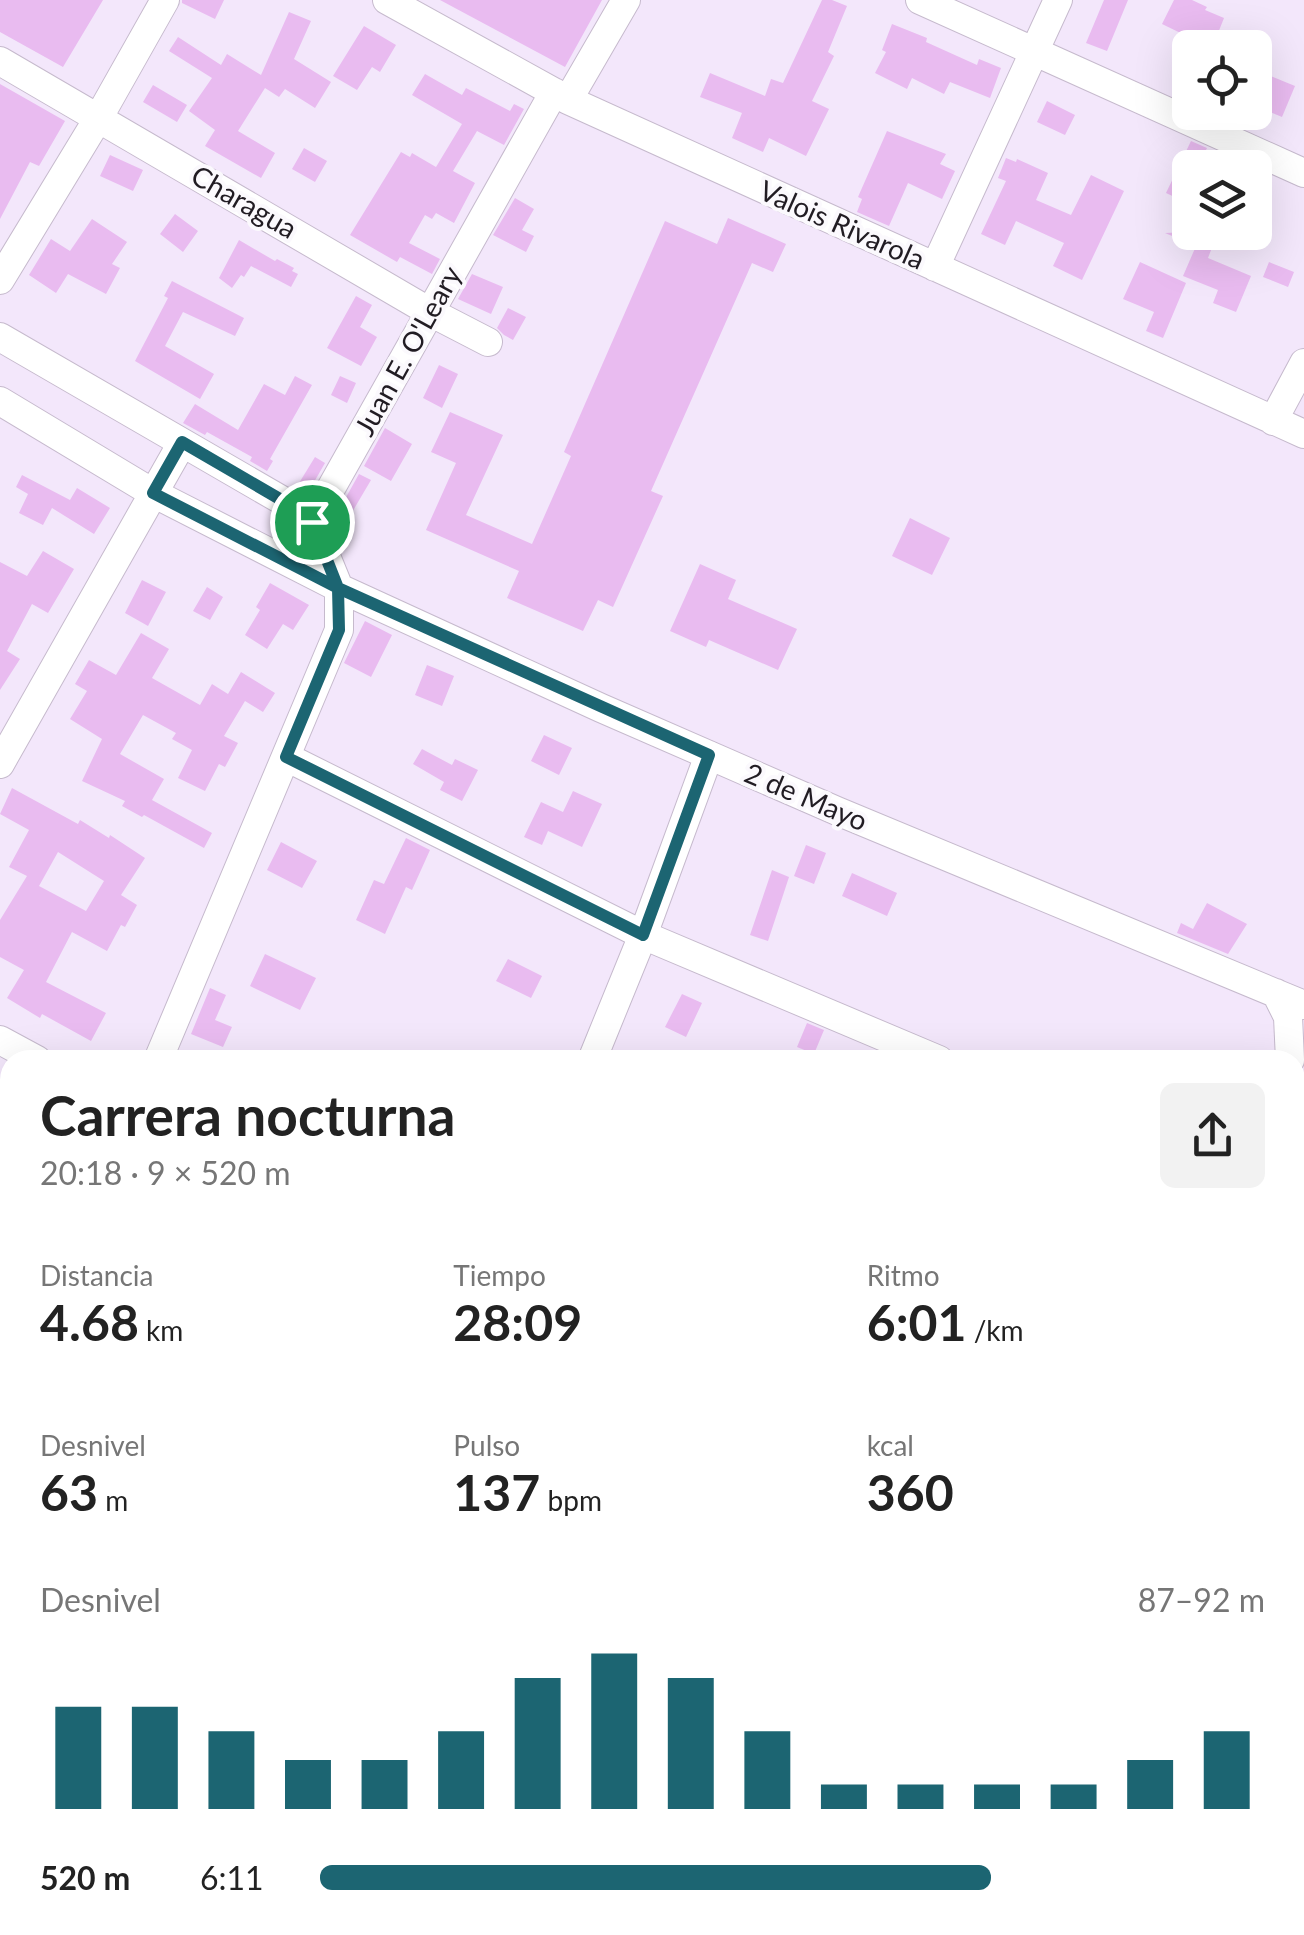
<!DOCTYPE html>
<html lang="es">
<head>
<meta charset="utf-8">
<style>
  body { margin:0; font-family:Lato,sans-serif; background:#f2f2f2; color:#222; height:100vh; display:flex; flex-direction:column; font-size:38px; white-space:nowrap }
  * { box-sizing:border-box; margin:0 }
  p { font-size:32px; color:#767676 }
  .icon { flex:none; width:55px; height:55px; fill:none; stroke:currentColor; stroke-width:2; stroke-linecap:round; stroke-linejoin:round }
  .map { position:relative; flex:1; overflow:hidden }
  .drawer { position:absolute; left:0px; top:1050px; width:1305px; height:885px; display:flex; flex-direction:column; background:#fff; border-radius:30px 30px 0 0; box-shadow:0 10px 40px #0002 }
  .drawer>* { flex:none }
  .tools { position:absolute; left:1172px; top:30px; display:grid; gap:20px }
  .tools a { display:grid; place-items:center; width:100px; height:100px; border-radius:15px; background:#fff; box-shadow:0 10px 40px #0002; font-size:50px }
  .pin { position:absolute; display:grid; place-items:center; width:85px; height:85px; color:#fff; margin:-42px; border:5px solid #fff; border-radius:50%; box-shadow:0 2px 10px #0007 }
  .round { display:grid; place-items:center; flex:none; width:105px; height:105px; border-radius:15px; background:#f2f2f2 }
  .head { display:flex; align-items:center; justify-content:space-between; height:170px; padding:0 40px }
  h1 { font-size:55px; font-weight:700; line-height:75px }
  .figures { display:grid; grid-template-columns:repeat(3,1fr); gap:15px; height:170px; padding:10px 40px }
  .figures div { display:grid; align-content:center }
  .figures b { font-size:50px; font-weight:700 }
  .figures small { font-size:28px; font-weight:400 }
  .figures p { font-size:28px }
  .chart { height:280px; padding:20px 40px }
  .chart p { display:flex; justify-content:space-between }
  .chart svg { width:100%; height:180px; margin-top:10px; stroke:#1c6572; stroke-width:6 }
  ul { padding:0 40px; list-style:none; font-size:32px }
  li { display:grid; grid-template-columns:160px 120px 1fr; align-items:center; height:75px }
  li i { height:25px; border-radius:12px; background:#1c6572 }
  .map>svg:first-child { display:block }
</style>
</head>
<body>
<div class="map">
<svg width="1304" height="1935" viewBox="0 0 1304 1935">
  <rect width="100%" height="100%" fill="#f3e7fb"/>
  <!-- building -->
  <path fill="#e9bbf0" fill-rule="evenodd" d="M0,0H103L63,67L0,32Z
    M182,0H224L215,19L182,3Z
    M440,0H602L565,67Z
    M822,0H832L847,6L828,52L834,56L812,101L829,109L806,156L769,138L763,152L732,138L742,113L700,97L710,73L765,96L771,79L783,83Z
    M1104,0H1128L1107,51L1086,43Z
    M1174,0H1192L1207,7L1205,10L1224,18L1212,48H1192L1195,40L1162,24Z
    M289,12L311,21L294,59L331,82L315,108L285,89L279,97L265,88L238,131L275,153L261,178L205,146L215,130L189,111L212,78L169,51L178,37L221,65L227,54L261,75Z
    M892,24L927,38L926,42L977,65L979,59L1001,68L990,98L950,82L944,94L912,78L907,89L875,73L886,52L882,50Z
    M364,26L396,45L380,72L372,67L357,90L333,76Z
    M425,74L462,95L466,88L510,111L514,104L524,109L504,145L477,131L453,171L475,183L454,223L436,213L432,219L425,215L409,243L440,259L432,274L400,257L397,262L350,235L401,152L410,157L412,153L436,167L462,124L412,95Z
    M1266,74L1295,86L1282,117L1255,106V100Z
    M0,84L65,121L39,166L30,162L0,219Z
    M153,85L187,105L177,122L143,102Z
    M1047,101L1075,115L1065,135L1037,122Z
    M887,131L946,154L940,164L955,171L942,199L908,183L889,226L857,212L862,199L858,197Z
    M1191,141L1207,148L1197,168H1190V183L1181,200L1166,193Z
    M304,148L327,161L315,182L292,169Z
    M110,155L143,170L133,191L100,176Z
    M1006,158L1016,162L1017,159L1048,173L1036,200L1071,215L1091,175L1124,191L1082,280L1053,266L1064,243L1016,221L1005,245L981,234L1006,181L998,178Z
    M515,198L534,209L522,230L534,236L526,252L493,235Z
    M175,214L198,231L183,252L160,234Z
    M728,218L786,244L773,272L752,263L651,491L663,496L613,607L598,600L583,631L507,598L519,571L426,530L456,463L431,452L450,412L503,435L466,515L532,544L571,456L564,452L665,221L717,244Z
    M92,219L127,242L112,264L120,268L106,294L68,274L56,293L29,275L51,239L70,251Z
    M1190,232H1218L1208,258L1251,276L1236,312L1213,303L1218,290L1183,276L1196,246L1165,233Z
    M239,240L275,261L277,259L294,268L292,271L298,274L291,287L251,266L244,277L241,275L232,288L219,278Z
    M1140,262L1186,283L1163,338L1146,331L1154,312L1123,299Z
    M1269,262L1294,272L1288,287L1263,277Z
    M472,274L503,287L491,314L458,299Z
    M172,281L244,318L235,336L183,312L165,346L214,374L200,399L135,361L168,298L164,296Z
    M356,296L372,305L360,327L377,337L361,366L327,348Z
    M508,308L526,317L513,340L504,335L497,328Z
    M439,365L458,374L442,408L423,398Z
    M295,376L312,385L270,459L273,461L267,471L250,461L252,457L207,432L205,435L183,423L195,404L238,430L264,384L285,395Z
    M340,376L356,383L347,403L331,395Z
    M385,428L412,444L391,481L364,466Z
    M315,457L325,463L306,496L296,488Z
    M359,474L371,480L351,514L340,508Z
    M22,475L70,500L77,488L110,508L94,534L52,508L43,525L19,513L28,494L16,487Z
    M910,518L950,538L932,575L892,556Z
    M43,551L74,569L48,613L32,604L7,651L20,659L0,690V562L27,576Z
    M700,564L736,580L728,599L797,629L778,670L709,640L706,647L670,631Z
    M142,580L166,592L148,626L125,613Z
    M270,583L309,605L293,630L283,624L267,649L245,635L260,610L256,607Z
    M207,587L223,597L210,620L193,611Z
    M365,621L392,635L371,677L344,663Z
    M141,633L169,649L152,678L200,705L212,684L228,694L241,672L275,693L263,712L245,701L224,736L238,743L225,767L219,764L205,791L178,778L192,750L172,739L176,733L143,715L120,754L164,779L152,800L212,833L204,848L144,815L142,817L122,806L125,801L82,781L102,739L70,719L87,691L75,684L89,660L116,675Z
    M427,665L454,676L442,706L415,695Z
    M544,735L572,748L559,775L531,761Z
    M422,749L452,765L455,759L478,770L462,801L440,790L444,782L413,764Z
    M12,788L78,824L80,820L109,838L110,835L145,858L121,895L137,905L125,927L121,925L107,951L72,932L46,982L106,1013L91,1041L42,1014L40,1018L7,998L24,970L0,957V920L27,876L9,867L29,830L0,814ZM58,852L104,881L86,911L39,886Z
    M573,791L602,804L582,847L548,831L542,845L524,837L541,802L563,812Z
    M406,838L430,850L412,890L406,887L385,934L356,920L374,880L384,884Z
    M281,842L317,861L302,888L267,870Z
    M806,845L826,853L814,884L794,876Z
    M772,870L789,877L768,941L750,935Z
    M852,873L897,893L887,916L842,896Z
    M1207,903L1247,924L1228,954L1177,933L1181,923L1193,929Z
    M265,954L316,978L300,1010L250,986Z
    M508,959L542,976L531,998L496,981Z
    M210,988L226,995L215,1020L232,1027L223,1047L191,1034Z
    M682,994L702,1003L686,1037L665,1027Z
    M807,1023L824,1030L814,1054L797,1047Z"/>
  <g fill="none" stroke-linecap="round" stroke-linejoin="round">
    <defs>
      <path id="minor" d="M387,0L568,100L1304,434
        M920,0L1304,173
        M0,61L430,312L488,342
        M568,100L626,0
        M935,267L1058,0
        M0,280L99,117L165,0
        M0,337L285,502L312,522
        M0,401L153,493L339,588L601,708L837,811L1304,1005
        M1273,421L1304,363
        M312,522L554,92
        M286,757L643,935L939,1060
        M0,764L182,443
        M1276,993L1288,1017L1290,1060
        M0,1040L37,1060
        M158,1060L339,630V588L312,522
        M592,1060L643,935L709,755
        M1295,1208L1304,1211
        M0,1449L10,1427
        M1295,1569L1304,1572
        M0,1660L10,1664
        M603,1925L626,1935
        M0,1932L7,1935
        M218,1935L223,1925
        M647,1935L652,1925"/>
    </defs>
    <!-- minor casing -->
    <use href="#minor" stroke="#c6bacd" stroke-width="30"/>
    <!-- minor -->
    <use href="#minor" stroke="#fff" stroke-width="28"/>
  </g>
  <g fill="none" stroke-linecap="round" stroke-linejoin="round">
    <defs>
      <path id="route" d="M312,522L285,502L182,442L153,493L338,588L709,755L643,935L286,757L339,630L338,588L312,522"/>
    </defs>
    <!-- route casing -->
    <use href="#route" stroke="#fff" stroke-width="20"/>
    <!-- route -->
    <use href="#route" stroke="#1c6572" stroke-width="12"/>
  </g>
  <g text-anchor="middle" stroke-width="8" stroke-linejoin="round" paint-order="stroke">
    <!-- street labels -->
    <g font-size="28" fill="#211c23" stroke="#fbf9fd">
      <text transform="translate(244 202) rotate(30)" y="10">Charagua</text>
      <text transform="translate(842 225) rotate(24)" y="10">Valois Rivarola</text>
      <text transform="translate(408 351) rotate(-61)" y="10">Juan E. O'Leary</text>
      <text transform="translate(806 797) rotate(23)" y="10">2 de Mayo</text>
    </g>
  </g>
</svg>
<div class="tools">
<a><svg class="icon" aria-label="locate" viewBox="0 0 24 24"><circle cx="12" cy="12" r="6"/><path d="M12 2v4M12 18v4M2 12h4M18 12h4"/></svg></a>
<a><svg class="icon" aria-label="layers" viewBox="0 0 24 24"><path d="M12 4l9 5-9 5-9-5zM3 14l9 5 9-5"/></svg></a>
</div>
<div class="pin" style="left:312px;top:522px;background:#1e9e55"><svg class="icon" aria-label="arrive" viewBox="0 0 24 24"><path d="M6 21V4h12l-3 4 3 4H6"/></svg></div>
<section class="drawer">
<div class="head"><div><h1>Carrera nocturna</h1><p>20:18 · 9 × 520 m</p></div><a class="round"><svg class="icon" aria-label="share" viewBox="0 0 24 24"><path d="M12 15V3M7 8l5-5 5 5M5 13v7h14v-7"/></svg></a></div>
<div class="figures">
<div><p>Distancia</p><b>4.68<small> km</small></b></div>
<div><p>Tiempo</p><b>28:09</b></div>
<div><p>Ritmo</p><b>6:01<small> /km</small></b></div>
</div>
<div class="figures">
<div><p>Desnivel</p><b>63<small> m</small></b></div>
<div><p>Pulso</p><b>137<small> bpm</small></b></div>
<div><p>kcal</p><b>360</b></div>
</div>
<div class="chart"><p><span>Desnivel</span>87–92 m</p>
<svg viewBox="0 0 160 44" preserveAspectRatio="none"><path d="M5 44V19M15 44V19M25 44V25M35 44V32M45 44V32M55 44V25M65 44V12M75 44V6M85 44V12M95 44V25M105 44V38M115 44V38M125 44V38M135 44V38M145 44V32M155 44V25"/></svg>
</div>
<ul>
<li><b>520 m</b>6:11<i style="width:71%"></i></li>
</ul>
</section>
</div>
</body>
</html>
